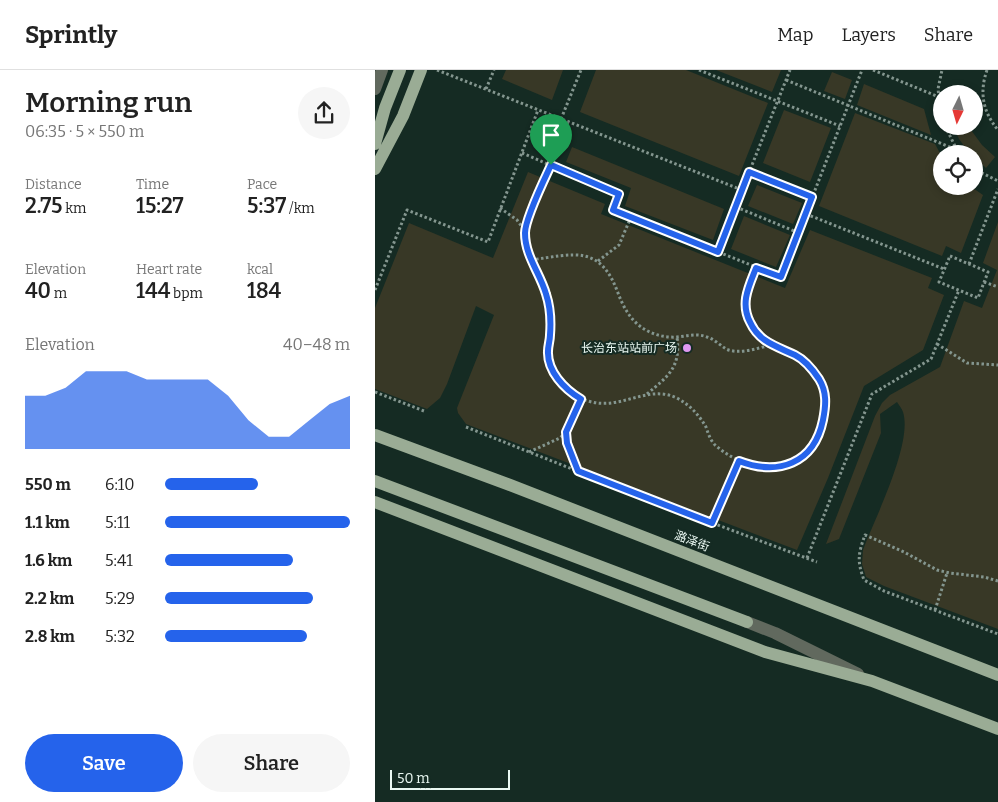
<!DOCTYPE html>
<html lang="en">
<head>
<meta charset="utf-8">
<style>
  body { margin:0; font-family:Bitter,"Noto Sans SC",serif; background:#f6f6f6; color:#222; height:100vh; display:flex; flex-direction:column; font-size:19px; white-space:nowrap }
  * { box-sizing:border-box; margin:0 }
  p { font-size:16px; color:#767676 }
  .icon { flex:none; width:28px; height:28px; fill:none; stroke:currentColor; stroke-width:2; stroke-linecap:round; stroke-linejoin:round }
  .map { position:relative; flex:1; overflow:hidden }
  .sheet { display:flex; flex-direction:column; background:#fff; width:375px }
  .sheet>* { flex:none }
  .needle { width:32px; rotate:185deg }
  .fabs { position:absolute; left:558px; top:15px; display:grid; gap:10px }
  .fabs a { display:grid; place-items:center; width:50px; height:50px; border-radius:50%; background:#fff; box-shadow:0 2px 8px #0003; font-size:25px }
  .scale { position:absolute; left:15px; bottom:12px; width:120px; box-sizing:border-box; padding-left:5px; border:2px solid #eaf8f2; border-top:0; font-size:14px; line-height:18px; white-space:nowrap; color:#eaf8f2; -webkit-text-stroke:4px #152b23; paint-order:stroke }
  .pin { position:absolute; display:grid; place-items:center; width:42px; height:42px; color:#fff; margin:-51px -21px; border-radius:50% 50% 50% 0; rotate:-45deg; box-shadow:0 0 5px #0007 }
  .pin .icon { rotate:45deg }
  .round { display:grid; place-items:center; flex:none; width:52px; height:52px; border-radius:26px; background:#f6f6f6 }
  .head { display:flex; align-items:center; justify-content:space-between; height:85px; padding:0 25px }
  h1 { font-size:28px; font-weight:600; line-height:38px }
  .metrics { display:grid; grid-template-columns:repeat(3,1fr); gap:8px; height:85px; padding:5px 25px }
  .metrics div { display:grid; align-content:center }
  .metrics b { font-size:21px; font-weight:600 }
  .metrics small { font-size:14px; font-weight:400 }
  .metrics p { font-size:14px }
  .chart { height:140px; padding:10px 25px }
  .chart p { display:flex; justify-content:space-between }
  .chart svg { width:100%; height:90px; margin-top:5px; fill:#2563eb; opacity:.7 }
  .button { display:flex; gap:10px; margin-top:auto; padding:10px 25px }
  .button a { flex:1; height:58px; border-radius:30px; background:#2563eb; color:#fff; font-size:20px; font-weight:600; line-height:58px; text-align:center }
  .button a+a { background:#f6f6f6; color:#222 }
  ul { padding:0 25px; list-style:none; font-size:16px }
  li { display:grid; grid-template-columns:80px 60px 1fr; align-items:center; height:38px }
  li i { height:12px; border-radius:6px; background:#2563eb }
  header { display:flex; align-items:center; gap:30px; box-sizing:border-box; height:70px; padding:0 25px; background:#fff; border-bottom:1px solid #e0e0e0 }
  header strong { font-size:24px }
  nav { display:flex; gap:28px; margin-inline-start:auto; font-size:18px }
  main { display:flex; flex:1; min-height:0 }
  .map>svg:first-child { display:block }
</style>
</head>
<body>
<header>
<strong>Sprintly</strong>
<nav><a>Map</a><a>Layers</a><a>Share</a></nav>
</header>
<main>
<section class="sheet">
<div class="head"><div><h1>Morning run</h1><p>06:35 · 5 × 550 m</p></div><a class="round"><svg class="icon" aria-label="share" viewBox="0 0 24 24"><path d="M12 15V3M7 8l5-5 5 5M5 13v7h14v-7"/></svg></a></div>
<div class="metrics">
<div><p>Distance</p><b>2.75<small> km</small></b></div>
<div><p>Time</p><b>15:27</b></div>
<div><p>Pace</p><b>5:37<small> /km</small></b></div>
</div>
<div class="metrics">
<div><p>Elevation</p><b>40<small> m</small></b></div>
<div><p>Heart rate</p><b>144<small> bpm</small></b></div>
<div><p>kcal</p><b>184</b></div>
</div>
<div class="chart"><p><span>Elevation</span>40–48 m</p>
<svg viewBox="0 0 160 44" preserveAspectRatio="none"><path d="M0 44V18L10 18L20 14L30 6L40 6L50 6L60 10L70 10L80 10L90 10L100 18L110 30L120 38L130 38L140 30L150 22L160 18V44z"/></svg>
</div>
<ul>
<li><b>550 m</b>6:10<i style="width:50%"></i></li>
<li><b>1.1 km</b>5:11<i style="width:100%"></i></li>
<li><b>1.6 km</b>5:41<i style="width:69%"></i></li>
<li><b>2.2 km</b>5:29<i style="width:80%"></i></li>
<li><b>2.8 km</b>5:32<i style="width:77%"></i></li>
</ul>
<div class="button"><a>Save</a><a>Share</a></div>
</section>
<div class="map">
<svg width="623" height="732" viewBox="0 0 623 732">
  <rect width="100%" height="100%" fill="#152b23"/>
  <!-- green -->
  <path fill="#383826" d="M131,0H188L177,30L127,9Z
    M221,0H311L393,33L364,106L205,42Z
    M341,0H406L397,22Z
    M457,2L477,10L470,29L449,21Z
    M489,14L549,39L556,65L482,35Z
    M409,40L456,58L435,112L388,93Z
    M480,43L560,74L566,85V116H595L608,125L586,183L571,176L567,186L444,136Z
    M167,54L183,61L175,80L159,74Z
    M578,56H593L607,75L620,87L611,98L599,87V84H595L584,69Z
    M197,77L349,139L338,170L250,136L256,118L191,92Z
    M153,102L230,134L226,144L410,218L435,160L557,208L553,218L569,225L548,280L489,316L453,408L422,480L91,354L83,343L82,338L119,245L101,236L72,314L65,328L52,339L0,319V238L34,153L118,188Z
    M382,115L427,133L418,154L373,136Z
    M369,146L415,165L401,197L356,179Z
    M623,152V559L509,516L491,507L487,494L488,480C500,448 538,373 528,342C527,339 524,335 522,332L505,344L506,363L464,469L451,474L500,346L507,333L515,325L565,297L589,231L607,238L622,200L608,193Z"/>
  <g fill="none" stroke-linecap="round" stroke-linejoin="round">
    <!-- path -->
    <path stroke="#84968f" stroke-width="3" stroke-dasharray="2.5 2.5" stroke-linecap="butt" d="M62,0L367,120L415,0
      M324,0L465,56
      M498,0L564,27
      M612,0C604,23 608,42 623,60
      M411,10L582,80
      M111,19L119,0
      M566,43L563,19L567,0
      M186,49L206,0
      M193,52L153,151C144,185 168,200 172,229C174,242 176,254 175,267C174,277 172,283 175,293C179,306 188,318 200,325C239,349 268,312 302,328C315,335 324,345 331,357C333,363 335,369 339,374C367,400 418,411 440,372C457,342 452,305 422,286C412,280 400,278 391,272C379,264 370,247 370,233C370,221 377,208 381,197
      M570,56L582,80L586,84
      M147,83L243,124L238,140L406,207L487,0
      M599,96L605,102L623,111
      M374,102L437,127
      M361,137L424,163
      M125,138L142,150L150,161
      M431,144L569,199
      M343,182L367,120
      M575,186L613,202L603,228L564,212Z
      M156,190C199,184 225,174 243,223C248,236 254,248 266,257C276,264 289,268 302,267C312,266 322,263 332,267C339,269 345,275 351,279C364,285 383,278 396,275
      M223,191L244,175L256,147
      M594,194L623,119
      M609,212L623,217
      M0,220L32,140L113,172L163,40
      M562,274L592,293L623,295
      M0,322L49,341
      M272,324C293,306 306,298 302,267
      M91,357L273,429L442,492
      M191,363V373L203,401
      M154,382L185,368L191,362L206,329
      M337,453L363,391
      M432,488L497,324L556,289L584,220
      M623,511L609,507L575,503L562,500L529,482L490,465C483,484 482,491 489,510L509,521L623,564
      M560,540L572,503"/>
    <!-- minor -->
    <path stroke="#61695e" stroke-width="12" d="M0,19L7,0
      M372,552L400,563L483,604"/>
    <!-- major -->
    <path stroke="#9aac95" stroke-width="12" d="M0,74L10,38L25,0
      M0,99L28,46L46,0
      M0,365L135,415L623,605
      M0,411L372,552
      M0,432L390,582L497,611L623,659"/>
  </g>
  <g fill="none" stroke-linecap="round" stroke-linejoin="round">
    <defs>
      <path id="route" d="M176,95L244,124L238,140L343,182L374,102L437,127L406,207L381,198C374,216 365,233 375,252C384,272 401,276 420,285C430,290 438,300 444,309C452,322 451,335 448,350C439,394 403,406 364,391L337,453L203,401L192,373L191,362L206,329C189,319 172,301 173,281C173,276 175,270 175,265C176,252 175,236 171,224C165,203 150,186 150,163C150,149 169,110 176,95Z"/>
    </defs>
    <!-- route casing -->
    <use href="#route" stroke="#fff" stroke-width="10"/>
    <!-- route -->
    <use href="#route" stroke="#2563eb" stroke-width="6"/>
  </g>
  <!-- markers -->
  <circle fill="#df98f1" stroke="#152b23" stroke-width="2" cx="312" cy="278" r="5"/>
  <g text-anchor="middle" stroke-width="4" stroke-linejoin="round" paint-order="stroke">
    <!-- poi labels -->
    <g font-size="12" fill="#eaf8f2" stroke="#152b23" text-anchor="end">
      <text x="302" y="282">长治东站站前广场</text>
    </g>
    <!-- street labels -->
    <g font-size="12" fill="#eaf8f2" stroke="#152b23">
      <text transform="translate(317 471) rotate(21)" y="4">潞泽街</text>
    </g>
  </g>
</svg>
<div class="fabs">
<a><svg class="needle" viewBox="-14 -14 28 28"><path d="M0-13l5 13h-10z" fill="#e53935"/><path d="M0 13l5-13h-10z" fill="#767676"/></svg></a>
<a><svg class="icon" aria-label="locate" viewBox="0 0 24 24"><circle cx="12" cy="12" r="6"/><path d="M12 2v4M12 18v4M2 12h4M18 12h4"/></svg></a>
</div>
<div class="scale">50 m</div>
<div class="pin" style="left:176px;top:95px;background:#1e9e55"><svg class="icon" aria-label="arrive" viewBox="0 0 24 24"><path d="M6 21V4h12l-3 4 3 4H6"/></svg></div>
</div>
</main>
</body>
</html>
